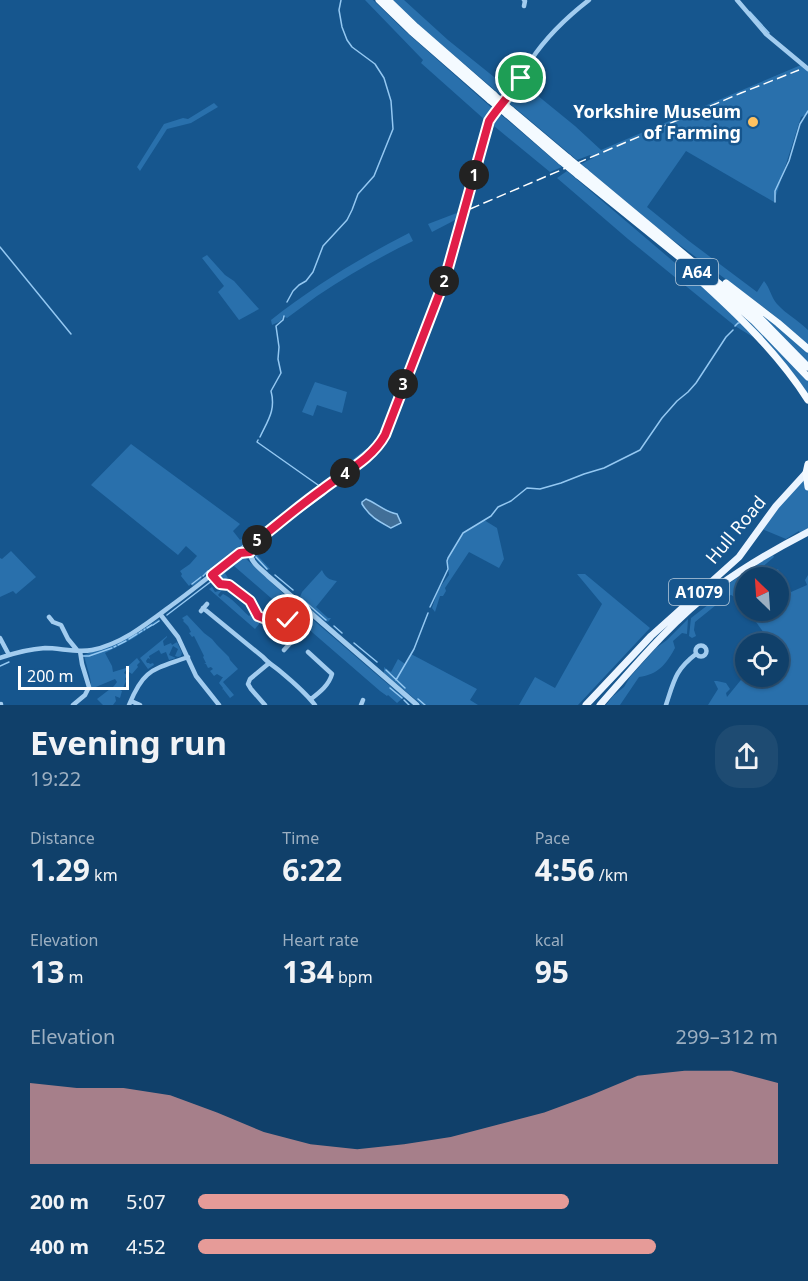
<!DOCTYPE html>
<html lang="en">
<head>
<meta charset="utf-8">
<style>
  body { margin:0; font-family:"Noto Sans",sans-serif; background:#1e4b72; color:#f1f3f6; height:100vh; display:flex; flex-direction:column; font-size:22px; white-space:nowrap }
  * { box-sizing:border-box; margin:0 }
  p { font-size:20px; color:#9cafc1 }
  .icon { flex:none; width:33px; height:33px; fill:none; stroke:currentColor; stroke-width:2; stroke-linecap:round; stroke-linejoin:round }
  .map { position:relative; height:705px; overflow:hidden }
  .sheet { display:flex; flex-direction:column; background:#10406a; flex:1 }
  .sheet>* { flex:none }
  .needle { width:39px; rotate:335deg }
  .fabs { position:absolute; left:735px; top:567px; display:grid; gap:12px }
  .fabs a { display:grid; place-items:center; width:54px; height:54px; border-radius:50%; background:#10406a; box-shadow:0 2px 4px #0004,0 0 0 2px #30597e; font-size:30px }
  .scale { position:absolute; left:18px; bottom:15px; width:111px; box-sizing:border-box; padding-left:6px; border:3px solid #fff; border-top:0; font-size:16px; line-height:21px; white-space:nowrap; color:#fff; -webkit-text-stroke:4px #16568e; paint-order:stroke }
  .pin { position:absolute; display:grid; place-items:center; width:51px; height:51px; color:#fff; margin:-26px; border:3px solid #fff; border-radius:50%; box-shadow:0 2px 6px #0007 }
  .km { position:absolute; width:30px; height:30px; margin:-15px; border-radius:50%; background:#222; color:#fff; font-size:16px; line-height:30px; text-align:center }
  .round { display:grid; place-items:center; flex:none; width:63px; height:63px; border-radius:24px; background:#1e4b72 }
  .headline { display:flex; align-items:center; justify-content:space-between; height:102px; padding:0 30px }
  h1 { font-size:33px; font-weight:700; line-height:45px }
  .metrics { display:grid; grid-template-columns:repeat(3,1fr); gap:9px; height:102px; padding:6px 30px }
  .metrics div { display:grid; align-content:center }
  .metrics b { font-size:30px; font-weight:700 }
  .metrics small { font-size:16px; font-weight:400 }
  .metrics p { font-size:16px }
  .chart { height:168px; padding:12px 30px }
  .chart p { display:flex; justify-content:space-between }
  .chart svg { width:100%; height:108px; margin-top:6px; fill:#e69b98; opacity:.7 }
  ul { padding:0 30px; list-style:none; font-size:20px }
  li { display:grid; grid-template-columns:96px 72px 1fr; align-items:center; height:45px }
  li i { height:15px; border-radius:8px; background:#e69b98 }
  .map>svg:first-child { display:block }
</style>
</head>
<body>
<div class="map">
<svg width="808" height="705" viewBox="0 0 808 705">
  <rect width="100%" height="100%" fill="#16568e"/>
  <!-- green -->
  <path fill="#2970ac" d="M365,0H373L405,31L493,109L485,120L421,63L423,60Z
    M393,0H404L448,40L509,89L503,97L422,28Z
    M801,65L808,71V114L801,117L774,202L686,151L647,207L689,241L757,292L764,281C770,288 771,297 777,304C786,314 798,320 808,330V347L770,312L666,235L581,164L593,158L590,155L577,160L508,102L521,82L575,126L601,150Z
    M214,103L218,107L191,123L167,129L140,171L137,167L164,124L183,118L188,119Z
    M497,112L505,118L562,167L550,172L494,126L483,152L488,128Z
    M567,171L701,285L751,333L753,337L735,326L628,239L557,178Z
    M462,211L459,218L432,232L428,224Z
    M409,233L413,241C380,257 348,275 317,296C307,303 297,311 287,318L283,316L281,321L272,325L271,320C314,286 360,258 409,233Z
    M207,255L225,275L234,281L259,309L239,320L218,292L224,286L202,258Z
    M750,303L808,352V363Z
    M745,317L808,380V396L745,320Z
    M315,382L347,392L342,413L317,405L313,416L302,412Z
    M374,441L375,444L374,445L339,473L375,446L360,459L301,502L298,501L374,443Z
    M131,444L240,524L233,531L240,540L247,536L250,540L240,548L250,542L246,547L238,551L237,550L229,556L231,557L221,564L218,563V567L213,570L211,569L210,570L200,578L202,579L193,586L191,584L189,586L181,576L182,574L180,571L190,564L197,556L186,546L178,555L91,485Z
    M804,480L808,490V529L800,533L799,531L786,539L762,529L791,492Z
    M484,520L497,528L504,559L499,568L469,552L445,588L446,591L443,596H440L435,612L432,608L438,590L449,575L447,561L448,558L463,533Z
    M283,523H288L262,544L257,550L258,556L270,569L267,570C238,548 260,540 280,524Z
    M11,551L36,577L16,594L13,591L0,597V558L2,559Z
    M773,555L774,557L761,568L766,575L778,569L791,592L807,585L805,580L808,575V705H708L718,689L714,681H717L726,683L730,689L726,693L727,697L745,675L746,676H778V644L761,643L762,642L764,633L748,611L778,610V578H746L745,608L737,598L731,595L726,597L695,622L694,630L696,636L692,638L689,636L691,618L717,598L720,590L748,570Z
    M243,556L287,597L279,605L234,566L225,573L228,578L223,581L220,579L217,574C224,566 233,559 243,556Z
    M322,570C325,577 329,580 337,581L316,607L328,618H331L328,622C318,618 306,606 300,597L302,592Z
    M577,574H585L650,628L578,705H519L535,677L555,688L602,604Z
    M212,587L215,592L222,590L218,595L220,597L223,594C232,598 240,608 249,616L254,612L256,616L260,620L259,624L255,629L209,589Z
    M290,600L397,692L404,697L397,703L388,695L387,696L380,691L283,607Z
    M187,615L204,633L212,639L217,645L229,657L230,660L238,669L223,682L234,695L230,698L223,689L222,690L223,688L219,683L223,677H222L217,674L214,676L210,671L213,669L211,667L208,668L206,664H204L206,663L203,657L204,656L194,636L192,637L189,633L191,632L188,626L183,621L184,620L182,618Z
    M159,619L160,621L132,639L105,653L112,666L113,672L126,668L137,658L140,662L137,665L138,667L132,674L126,670L124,673L127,675L125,679L126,681L123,688L119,687L118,688L115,687L122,691L120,698L115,696L116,701L113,705H103L97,699L114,686L117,682L115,679L91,689C92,678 86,666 84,655L135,634Z
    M688,619L687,634L682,633L673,641L675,648C667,663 658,675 639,677L620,705H606L613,696L624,687L630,677L656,648L667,640Z
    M167,636V637L163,641L164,646L171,643L172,645L177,642L182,653L181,656L178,657L175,656L178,649L173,646L169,655L176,658L169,660L166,652L161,654L159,650L149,656L150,659L148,658L146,661L147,663H149L150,664L153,663L154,665L148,669L140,658Z
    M411,654L477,689L470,700L478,705H422L384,673V667L391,672L398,659L405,664Z"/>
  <!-- water -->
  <path fill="#416f98" stroke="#94c8f2" stroke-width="1.5" d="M366,499C376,503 385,512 397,514L401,523L391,528C378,521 370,517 362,504V502Z"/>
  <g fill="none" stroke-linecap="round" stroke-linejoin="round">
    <!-- stream -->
    <path stroke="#94c8f2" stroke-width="1.5" d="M750,12L769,33
      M775,202V191L789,161L800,124L808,111
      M0,247L71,334
      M287,302L293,291L299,285L306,281L313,272L323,246L347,220L352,210L358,194L374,176L393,129L391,101L384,78L375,64L352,47L347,40L342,27L339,10L341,0
      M735,326L738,323H739
      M260,437C268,420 276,410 271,391L281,373L278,359L279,347L276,326L283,320L284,316
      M258,440L257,442L318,485
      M298,514L324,495L323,493
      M290,520L296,515
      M255,548L286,523
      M256,557L267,569
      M219,563L248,542
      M211,569L218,564
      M205,574L208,571
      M275,575L293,590
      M203,576L204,575
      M218,576L243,558
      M192,584L201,577
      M302,599L326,620
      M430,607L448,569L447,561L448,558L463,533L491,516L498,507L511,501L527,488L540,489L561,483L584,474L604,468L640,450L662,418L677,401L688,392L696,383L726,337L733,330
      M167,615L213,580
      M153,625L159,621
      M334,626L342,633
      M147,628L152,625
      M144,630L145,629
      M139,633L142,631
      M129,639L137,634
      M354,643L377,662
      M118,645L126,641
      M114,647L116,646
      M81,656H89L112,648
      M0,666L9,662
      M386,670L405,688
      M396,680L414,649L428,613
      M390,688L402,698
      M418,699L425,705
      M404,700L409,705"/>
    <!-- minor -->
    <path stroke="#a2ccef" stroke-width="4.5" d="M737,0L766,34L808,69
      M524,6L525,1L524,0
      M212,575L221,583L229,585L250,601L258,616L271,621L293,640
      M203,608L263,657C268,663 274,666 281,672C293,682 305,692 315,705
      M201,611L207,604
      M160,614L178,637L196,676L219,705
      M49,617L53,622L61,625L68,639L77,650
      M271,621L280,607
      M280,629L288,620
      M0,638L9,655
      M695.5 651a5.5 5.5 0 1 1 11 0a5.5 5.5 0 1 1-11 0Z
      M284,650L303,629
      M308,652L332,674C329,685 320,692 311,699
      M0,658C14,653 30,649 45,648C60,648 77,653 92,650C122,644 148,623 172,605C194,589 216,571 238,554L242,552H250L254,543C276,525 299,506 323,489C345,473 372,459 385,435L445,278L489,121C497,109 507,99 515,88C521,79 525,69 531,60C547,36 567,17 589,0
      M131,701L140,705
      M1,704V705
      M73,705L85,695L89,687L82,664L80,651
      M129,705C144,668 153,670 188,657
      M265,705L251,689L248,684L250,679L268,664
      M361,705L363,700
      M666,705C674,681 675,670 696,654"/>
    <!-- tertiary -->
    <path stroke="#a2ccef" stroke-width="5" d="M250,552C250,562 261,569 268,576L417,705"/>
    <!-- primary -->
    <path stroke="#eaf4ff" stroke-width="7" d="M586,705L651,636L739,557L776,506L806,473
      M600,705C637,663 673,620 717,587C746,566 777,548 808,532"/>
    <!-- trunk -->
    <path stroke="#f4faff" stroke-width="7" d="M379,0L411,31L490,100
      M388,0L416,27L494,95
      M511,110L568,158
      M507,114L561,161
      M585,172L758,316L808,367
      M578,175L699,273L754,321L808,377
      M695,276C736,313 778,353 808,400
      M726,283L778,323L808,349
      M808,464L806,473L808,487"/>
    <!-- rail -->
    <path stroke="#fff" stroke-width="1.5" stroke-dasharray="10 4.5" stroke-linecap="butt" d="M470,209L741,93L799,70"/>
    <!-- trunk-bridge -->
    <path stroke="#f4faff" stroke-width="7" d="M494,95L511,110
      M490,100L507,114
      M568,158L585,172
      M561,161L578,175"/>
  </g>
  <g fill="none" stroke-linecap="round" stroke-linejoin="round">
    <defs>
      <path id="route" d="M288,620L280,629L271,621L258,616L250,601L229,585L220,584L212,575L240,553L250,552L254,543C277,525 299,506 323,489C345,472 372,459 385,435L445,279L489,121C499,106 512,93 521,78"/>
    </defs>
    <!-- route casing -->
    <use href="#route" stroke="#fff" stroke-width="12"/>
    <!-- route -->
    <use href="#route" stroke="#e11d48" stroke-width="8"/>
  </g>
  <!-- markers -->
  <circle fill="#ffc260" stroke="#16568e" stroke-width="2" cx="753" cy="122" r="6"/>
  <g text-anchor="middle" stroke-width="5" stroke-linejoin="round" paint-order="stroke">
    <!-- shield labels -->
    <g fill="#16568e" stroke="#b9ccdd" stroke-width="1.5">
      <rect x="676" y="259" width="42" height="26" rx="4.5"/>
      <rect x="669" y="579" width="60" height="26" rx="4.5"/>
    </g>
    <g font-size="16" font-weight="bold" fill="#fff">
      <text x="697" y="278">A64</text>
      <text x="699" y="598">A1079</text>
    </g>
    <!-- poi labels -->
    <g font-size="18" font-weight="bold" fill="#fff" stroke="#16568e" text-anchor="end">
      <text x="741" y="118">Yorkshire Museum<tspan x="741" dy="21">of Farming</tspan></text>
    </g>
    <!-- street labels -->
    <g font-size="18" fill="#fff" stroke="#16568e">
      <text transform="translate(736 530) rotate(-50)" y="6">Hull Road</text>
    </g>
  </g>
</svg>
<div class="fabs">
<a><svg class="needle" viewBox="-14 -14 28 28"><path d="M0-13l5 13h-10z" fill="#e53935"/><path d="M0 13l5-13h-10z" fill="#9cafc1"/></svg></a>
<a><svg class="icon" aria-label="locate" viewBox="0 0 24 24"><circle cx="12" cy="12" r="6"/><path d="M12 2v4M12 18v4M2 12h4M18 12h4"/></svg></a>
</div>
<div class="scale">200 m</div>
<div class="pin" style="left:521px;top:78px;background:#1e9e55"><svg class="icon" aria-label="arrive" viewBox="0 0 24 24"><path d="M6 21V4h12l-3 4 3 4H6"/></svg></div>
<div class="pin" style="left:288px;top:620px;background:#d93025"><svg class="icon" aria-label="check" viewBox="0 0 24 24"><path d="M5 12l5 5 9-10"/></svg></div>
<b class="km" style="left:474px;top:175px">1</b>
<b class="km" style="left:444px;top:281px">2</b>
<b class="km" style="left:403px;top:384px">3</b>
<b class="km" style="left:345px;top:473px">4</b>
<b class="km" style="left:257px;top:540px">5</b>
</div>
<section class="sheet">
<div class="headline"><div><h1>Evening run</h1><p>19:22</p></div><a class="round"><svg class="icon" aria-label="share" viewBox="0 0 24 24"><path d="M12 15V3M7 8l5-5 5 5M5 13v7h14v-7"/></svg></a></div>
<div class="metrics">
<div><p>Distance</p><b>1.29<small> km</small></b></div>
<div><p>Time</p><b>6:22</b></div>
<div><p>Pace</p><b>4:56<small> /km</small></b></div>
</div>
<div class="metrics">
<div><p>Elevation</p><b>13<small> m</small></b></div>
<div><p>Heart rate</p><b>134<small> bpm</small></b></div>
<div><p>kcal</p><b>95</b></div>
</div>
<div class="chart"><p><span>Elevation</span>299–312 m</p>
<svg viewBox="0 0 160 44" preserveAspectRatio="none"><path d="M0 44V11L10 13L20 13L30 16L40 23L50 31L60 36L70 38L80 36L90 33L100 28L110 23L120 16L130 8L140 6L150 6L160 11V44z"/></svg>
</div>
<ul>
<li><b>200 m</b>5:07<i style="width:64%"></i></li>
<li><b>400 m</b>4:52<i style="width:79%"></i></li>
</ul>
</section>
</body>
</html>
